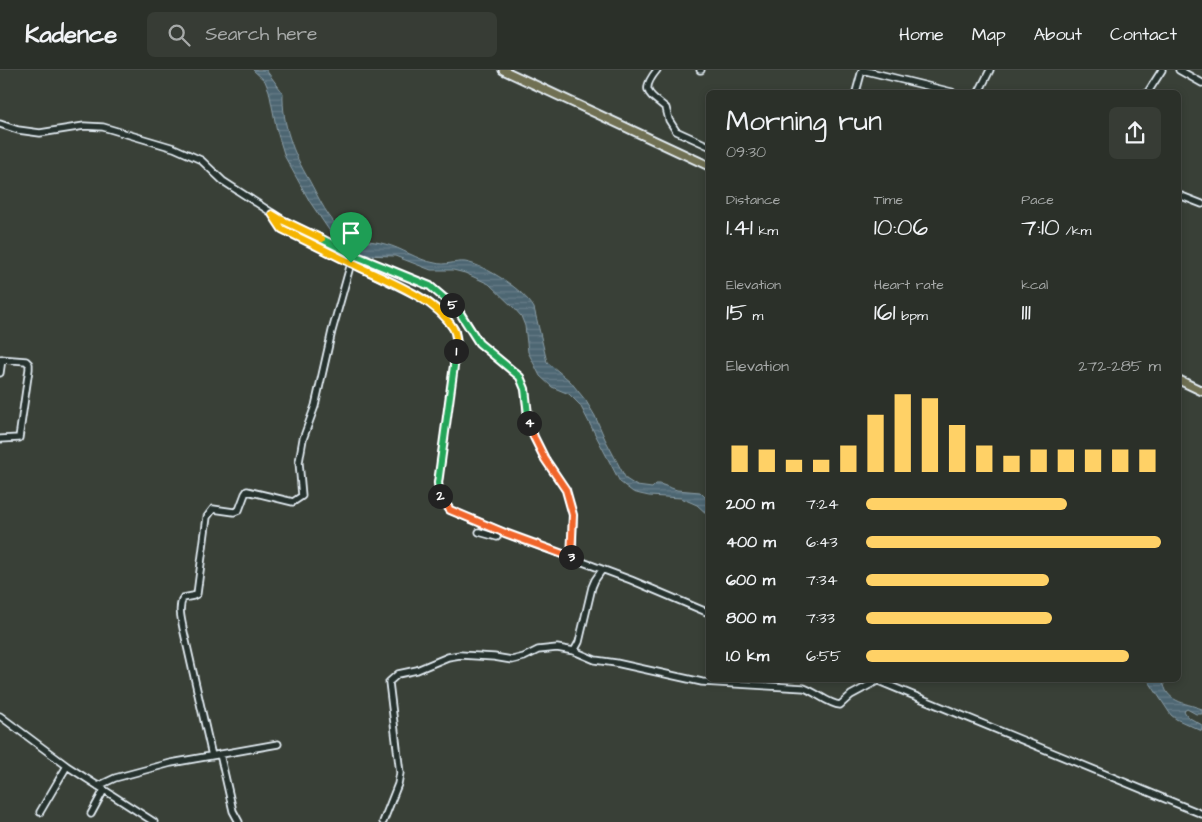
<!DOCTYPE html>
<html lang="en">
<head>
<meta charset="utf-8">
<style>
  body { margin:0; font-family:"Architects Daughter",sans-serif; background:#373c35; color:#f1f3f6; height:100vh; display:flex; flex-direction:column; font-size:19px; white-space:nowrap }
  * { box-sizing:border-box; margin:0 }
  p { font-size:16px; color:#a6a9a8 }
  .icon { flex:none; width:28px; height:28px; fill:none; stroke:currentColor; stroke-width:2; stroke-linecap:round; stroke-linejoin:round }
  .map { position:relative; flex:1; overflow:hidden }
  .side { position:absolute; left:706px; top:20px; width:475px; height:592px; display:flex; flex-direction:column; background:#2b3029; border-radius:8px; box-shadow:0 2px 8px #0003,0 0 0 1px #474b46 }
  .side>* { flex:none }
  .pin { position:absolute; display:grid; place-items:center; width:42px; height:42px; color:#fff; margin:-51px -21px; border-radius:50% 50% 50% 0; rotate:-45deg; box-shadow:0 0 5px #0007 }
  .pin .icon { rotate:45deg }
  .km { position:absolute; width:25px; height:25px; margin:-12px; border-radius:50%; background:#222; color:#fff; font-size:14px; line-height:25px; text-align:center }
  .round { display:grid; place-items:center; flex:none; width:52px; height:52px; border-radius:8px; background:#373c35 }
  .overview { display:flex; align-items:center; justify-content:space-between; height:85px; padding:0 20px }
  h1 { font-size:28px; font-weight:600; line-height:38px }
  .figures { display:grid; grid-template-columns:repeat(3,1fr); gap:8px; height:85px; padding:5px 20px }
  .figures div { display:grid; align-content:center }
  .figures b { font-size:25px; font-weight:600 }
  .figures small { font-size:14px; font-weight:400 }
  .figures p { font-size:14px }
  .chart { height:140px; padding:10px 20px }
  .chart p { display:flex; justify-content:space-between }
  .chart svg { width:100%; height:90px; margin-top:5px; stroke:#ffd166; stroke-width:6 }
  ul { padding:0 20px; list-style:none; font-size:16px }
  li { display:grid; grid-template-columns:80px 60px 1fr; align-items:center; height:38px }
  li i { height:12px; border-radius:6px; background:#ffd166 }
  header { display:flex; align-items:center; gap:30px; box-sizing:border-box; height:70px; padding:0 25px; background:#2b3029; border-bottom:1px solid #474b46 }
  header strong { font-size:24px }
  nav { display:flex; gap:28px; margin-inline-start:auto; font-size:18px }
  .search { width:350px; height:45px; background:#373c35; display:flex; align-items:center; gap:12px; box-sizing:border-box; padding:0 18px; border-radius:8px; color:#a6a9a8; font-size:19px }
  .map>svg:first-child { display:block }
</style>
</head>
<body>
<header>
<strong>Kadence</strong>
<div class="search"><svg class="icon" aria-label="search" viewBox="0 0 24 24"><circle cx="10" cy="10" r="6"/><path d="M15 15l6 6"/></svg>Search here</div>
<nav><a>Home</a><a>Map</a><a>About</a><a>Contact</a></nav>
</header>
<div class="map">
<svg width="1202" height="752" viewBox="0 0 1202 752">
  <defs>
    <pattern id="water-rules" width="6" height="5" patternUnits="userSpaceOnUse" patternTransform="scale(1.25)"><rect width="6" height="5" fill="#4d6672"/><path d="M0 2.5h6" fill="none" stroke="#677c87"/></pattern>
  </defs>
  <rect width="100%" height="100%" fill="#394037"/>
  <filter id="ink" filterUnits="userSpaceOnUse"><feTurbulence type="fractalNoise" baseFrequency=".02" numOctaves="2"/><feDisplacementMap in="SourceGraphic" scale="10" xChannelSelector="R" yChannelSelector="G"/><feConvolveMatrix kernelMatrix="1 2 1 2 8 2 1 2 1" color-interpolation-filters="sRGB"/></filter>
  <g filter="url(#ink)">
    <!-- water -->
    <path fill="url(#water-rules)" stroke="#8b9ea8" d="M253,0H266L283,23C282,54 293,83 309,110C319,128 328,150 345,163C358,172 371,170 385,174C402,178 417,190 435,193C445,196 455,191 465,192C485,195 524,220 534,238L547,292L570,311L586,331L595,346L605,369L626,409L637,416L652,418L656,414H660L677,420L700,422L709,431V446L697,435L681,428L649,426L640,424L633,422L620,412L580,335L569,324L552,317L540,306L528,282L525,256L521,246L514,238L489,214L465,203L453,200H431L395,186L360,185L331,163L310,132L285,87L277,61L269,21L265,11Z
      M1148,610H1163C1166,633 1184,632 1202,639V644H1196L1187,639L1184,641L1188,647L1202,655V661L1176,649L1171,645Z"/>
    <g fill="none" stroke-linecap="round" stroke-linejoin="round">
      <defs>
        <path id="minor" d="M657,0C639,22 650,24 666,38L669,50L676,61L709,76
          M700,0H701
          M862,0L952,22
          M1179,0L1202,13
          M856,22L862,0
          M979,22L990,0
          M1148,22L1162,0
          M0,54L18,60L40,63L84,56L103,57L174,78L201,90L223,111L283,150L354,185L430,216L458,239L479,273L520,307L525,319L528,351L534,367L545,389L566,420L573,445L572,488
          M1179,125L1202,134
          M274,146L282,159L424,229L442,243L455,260L457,272L438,413C439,424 443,431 450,440L505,463L631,510L709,543
          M0,289L26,291L29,294V299L19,368L0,369
          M0,303L2,289
          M479,462L497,467
          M574,581L579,572L592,517L595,510L602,500
          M876,610L1202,744
          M0,646L67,696L154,752
          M220,684L233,741L239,752
          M212,686L183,558C181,547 178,538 183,528L193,526L197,524L207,447L213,439L234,442L239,440L245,424L247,421L293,432L302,426L299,392L303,369L315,336L332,261L351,193
          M98,716L115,708L171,693L278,674
          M40,742L67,696
          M91,744L104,720
          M383,752L398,714L400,703L389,612L398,604L417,600L448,587L460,585L494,587L512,590L524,587L538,580L557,578L574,581L595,590L616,593L702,612L804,618C816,622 828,634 840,635L851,625L877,611"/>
        <path id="major" d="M503,0L709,96
          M1179,310L1202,321"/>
      </defs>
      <!-- minor casing -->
      <use href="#minor" stroke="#e8f1f8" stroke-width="9"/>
      <!-- major casing -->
      <use href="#major" stroke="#e8f1f8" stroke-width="11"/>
      <!-- minor -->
      <use href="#minor" stroke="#26332d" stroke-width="5.5"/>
      <!-- major -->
      <use href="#major" stroke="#706f52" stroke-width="7"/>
    </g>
  </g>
  <g fill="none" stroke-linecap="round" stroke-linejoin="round" filter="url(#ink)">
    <defs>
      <path id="split-1" d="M351,193C383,209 435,227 453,258C457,265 457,273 456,281"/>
      <path id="split-2" d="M440,426L438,413L456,281"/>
      <path id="split-3" d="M440,426L450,440L505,463L571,487"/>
      <path id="split-4" d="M529,353L534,367L545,389L566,420L573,445L571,487"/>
      <path id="split-5" d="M452,235L458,240L479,273L520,307L525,319L529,353"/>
      <path id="split-6" d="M322,169L354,185L430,216L452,235"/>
      <path id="split-7" d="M322,169L282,150L272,144L282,159L351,193"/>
    </defs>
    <!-- split-1 casing -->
    <use href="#split-1" stroke="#fff" stroke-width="10"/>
    <!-- split-2 casing -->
    <use href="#split-2" stroke="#fff" stroke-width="10"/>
    <!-- split-3 casing -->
    <use href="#split-3" stroke="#fff" stroke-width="10"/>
    <!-- split-4 casing -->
    <use href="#split-4" stroke="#fff" stroke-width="10"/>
    <!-- split-5 casing -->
    <use href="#split-5" stroke="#fff" stroke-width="10"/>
    <!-- split-6 casing -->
    <use href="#split-6" stroke="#fff" stroke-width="10"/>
    <!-- split-7 casing -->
    <use href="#split-7" stroke="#fff" stroke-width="10"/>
    <!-- split-1 -->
    <use href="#split-1" stroke="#f5b400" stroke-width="6"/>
    <!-- split-2 -->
    <use href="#split-2" stroke="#22a559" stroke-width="6"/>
    <!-- split-3 -->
    <use href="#split-3" stroke="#f0652b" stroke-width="6"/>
    <!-- split-4 -->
    <use href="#split-4" stroke="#f0652b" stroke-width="6"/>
    <!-- split-5 -->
    <use href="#split-5" stroke="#22a559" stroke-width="6"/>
    <!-- split-6 -->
    <use href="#split-6" stroke="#22a559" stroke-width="6"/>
    <!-- split-7 -->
    <use href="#split-7" stroke="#f5b400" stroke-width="6"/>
  </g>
</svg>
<div class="pin" style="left:351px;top:193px;background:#1e9e55"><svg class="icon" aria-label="arrive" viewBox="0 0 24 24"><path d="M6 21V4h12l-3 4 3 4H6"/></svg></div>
<b class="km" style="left:456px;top:281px">1</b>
<b class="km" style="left:440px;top:426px">2</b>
<b class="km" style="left:571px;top:487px">3</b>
<b class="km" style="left:529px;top:353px">4</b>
<b class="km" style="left:452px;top:235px">5</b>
<section class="side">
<div class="overview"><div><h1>Morning run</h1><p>09:30</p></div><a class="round"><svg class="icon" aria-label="share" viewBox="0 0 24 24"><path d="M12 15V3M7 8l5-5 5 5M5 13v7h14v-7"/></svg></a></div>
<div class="figures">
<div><p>Distance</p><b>1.41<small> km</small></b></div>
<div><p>Time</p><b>10:06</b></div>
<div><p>Pace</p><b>7:10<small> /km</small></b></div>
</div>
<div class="figures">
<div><p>Elevation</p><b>15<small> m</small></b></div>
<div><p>Heart rate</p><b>161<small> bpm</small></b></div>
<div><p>kcal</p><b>111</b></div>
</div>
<div class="chart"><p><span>Elevation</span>272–285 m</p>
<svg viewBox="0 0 160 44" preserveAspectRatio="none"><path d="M5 44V31M15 44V33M25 44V38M35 44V38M45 44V31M55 44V16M65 44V6M75 44V8M85 44V21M95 44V31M105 44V36M115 44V33M125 44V33M135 44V33M145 44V33M155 44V33"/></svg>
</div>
<ul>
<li><b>200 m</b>7:24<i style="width:68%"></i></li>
<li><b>400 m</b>6:43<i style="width:100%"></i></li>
<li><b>600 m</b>7:34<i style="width:62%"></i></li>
<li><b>800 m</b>7:33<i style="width:63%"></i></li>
<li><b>1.0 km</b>6:55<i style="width:89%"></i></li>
</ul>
</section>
</div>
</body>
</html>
